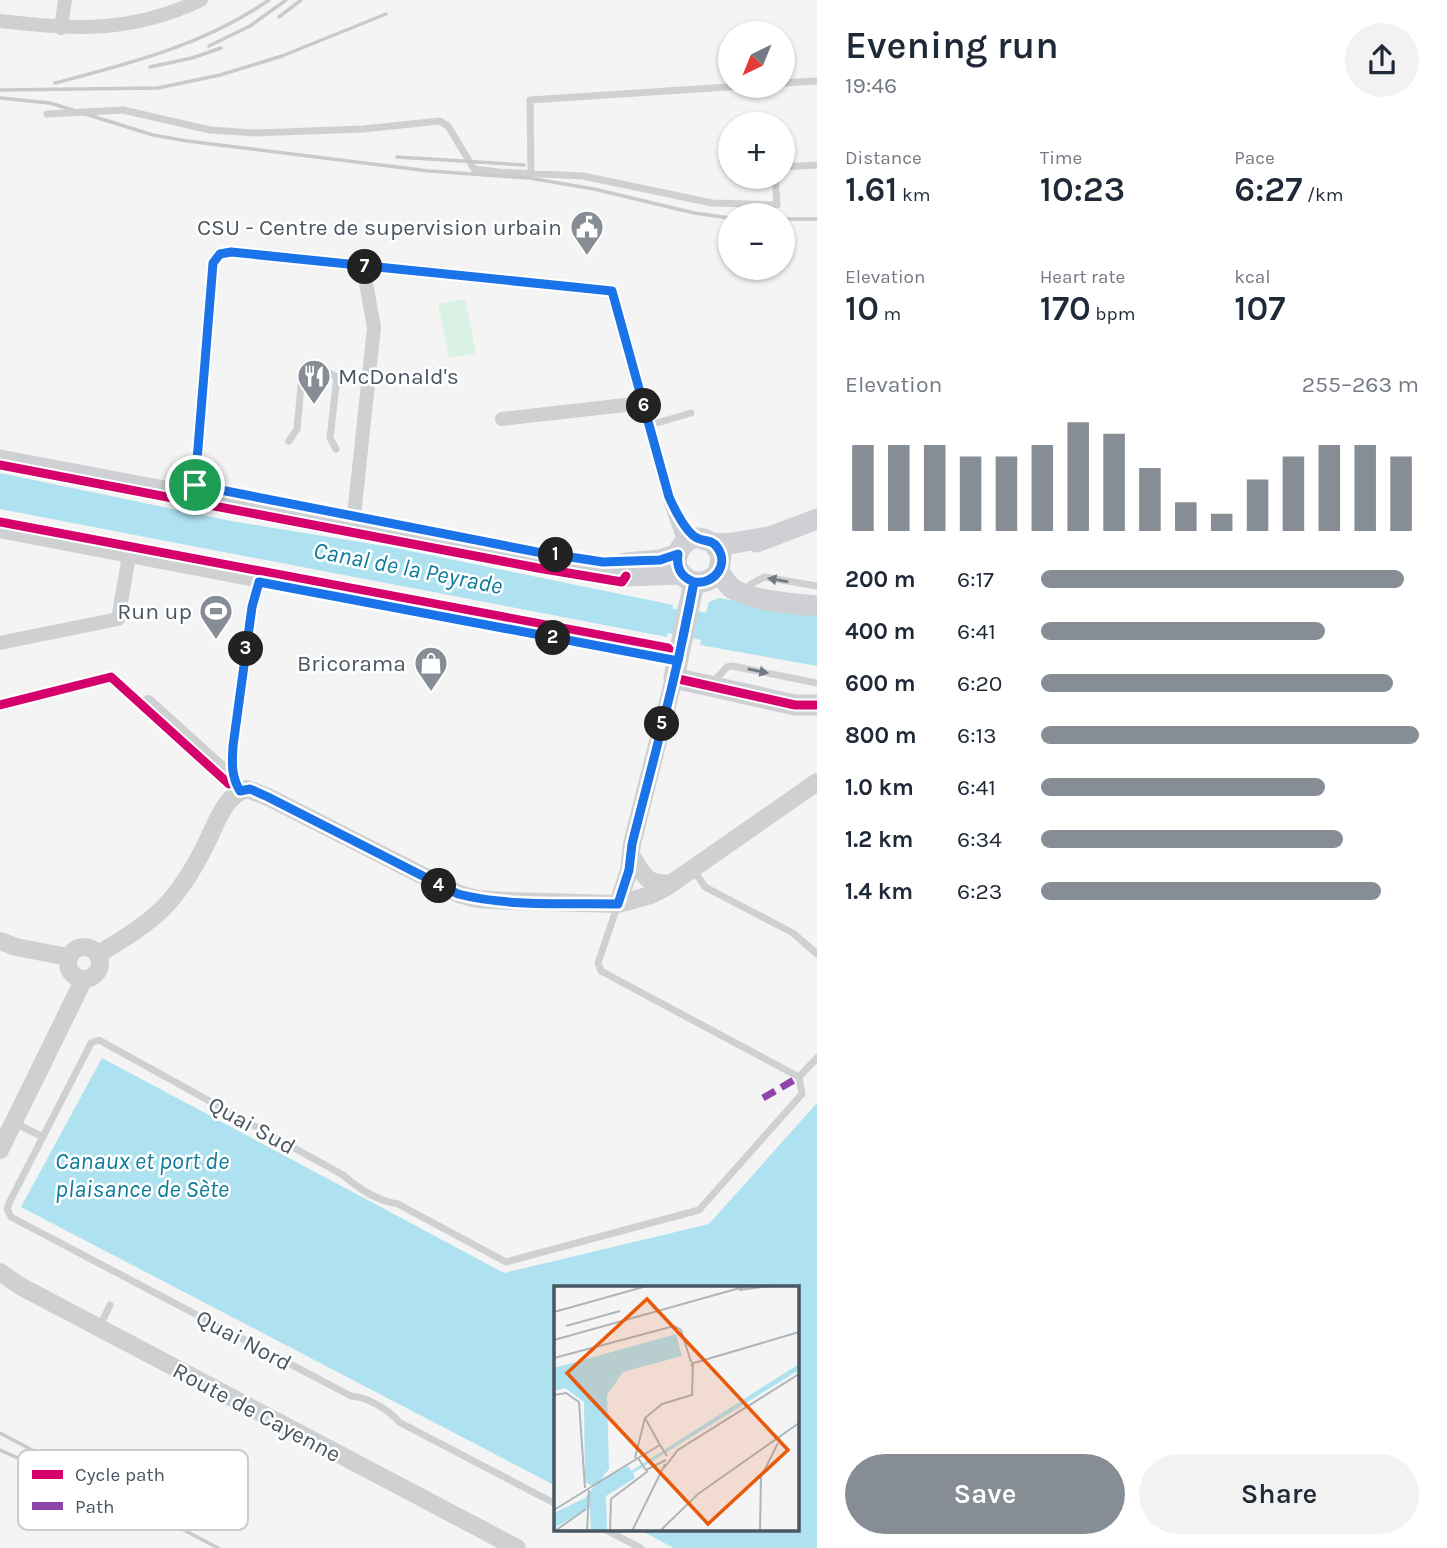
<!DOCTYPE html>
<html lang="en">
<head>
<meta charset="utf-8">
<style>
  body { margin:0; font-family:Karla,sans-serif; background:#f2f2f3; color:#1f2937; height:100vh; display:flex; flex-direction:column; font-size:26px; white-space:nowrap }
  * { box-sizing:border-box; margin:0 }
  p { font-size:23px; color:#747a83 }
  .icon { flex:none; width:38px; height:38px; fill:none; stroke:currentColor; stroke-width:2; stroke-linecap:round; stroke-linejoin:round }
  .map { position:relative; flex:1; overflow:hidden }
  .side { display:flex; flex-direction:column; background:#fff; width:630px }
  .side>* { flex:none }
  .needle { width:46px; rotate:223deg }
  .buttons { position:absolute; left:718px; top:21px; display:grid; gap:14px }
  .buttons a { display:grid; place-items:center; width:77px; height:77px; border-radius:50%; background:#fff; box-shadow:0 2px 5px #0004; font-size:35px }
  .pin { position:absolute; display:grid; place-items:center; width:60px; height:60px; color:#fff; margin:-30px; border:4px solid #fff; border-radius:50%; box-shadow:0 2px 7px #0007 }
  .km { position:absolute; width:35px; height:35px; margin:-18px; border-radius:50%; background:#222; color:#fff; font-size:19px; line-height:35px; text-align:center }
  .round { display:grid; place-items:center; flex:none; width:74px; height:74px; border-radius:37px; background:#f2f2f3 }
  .overview { display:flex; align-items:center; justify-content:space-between; height:119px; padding:0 28px }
  h1 { font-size:38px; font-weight:600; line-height:52px }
  .figures { display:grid; grid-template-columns:repeat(3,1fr); gap:10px; height:119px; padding:7px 28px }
  .figures div { display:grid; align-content:center }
  .figures b { font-size:35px; font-weight:600 }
  .figures small { font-size:19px; font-weight:400 }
  .figures p { font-size:19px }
  .chart { height:196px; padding:14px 28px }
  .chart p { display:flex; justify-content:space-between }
  .chart svg { width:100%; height:126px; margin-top:7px; stroke:#868d94; stroke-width:6 }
  .primary-button { display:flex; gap:14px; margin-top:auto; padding:14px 28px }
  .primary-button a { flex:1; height:80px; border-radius:42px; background:#868d94; color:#fff; font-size:28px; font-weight:600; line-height:80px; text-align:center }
  .primary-button a+a { background:#f2f2f3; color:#1f2937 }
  ul { padding:0 28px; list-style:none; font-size:23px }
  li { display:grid; grid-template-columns:112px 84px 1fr; align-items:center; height:52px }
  li i { height:18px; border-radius:9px; background:#868d94 }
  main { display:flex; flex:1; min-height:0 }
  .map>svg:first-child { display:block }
</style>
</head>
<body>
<main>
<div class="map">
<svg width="817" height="1548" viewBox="0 0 817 1548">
  <rect width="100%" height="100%" fill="#f4f4f4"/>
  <!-- green -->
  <path fill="#d9f2e3" d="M465,299L476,353L449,358L438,304Z"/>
  <!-- water -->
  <path fill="#aee2f0" d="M0,473L231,521L391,547L673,605V609H677L678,605L706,613L709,602L719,598L817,615V666L700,645L701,640L667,633V637L0,509Z
    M102,1058L504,1273L709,1224L817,1103V1548H674L638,1529H798V1287H556V1486L21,1207Z"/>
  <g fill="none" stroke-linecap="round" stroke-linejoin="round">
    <!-- service -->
    <path stroke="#ced0d2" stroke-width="7" d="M782,83L817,81
      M123,110L210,130L255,133L363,129L440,121L448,126L474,169L499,172L583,176L712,203L777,205L775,177
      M782,167L817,165
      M531,174L530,100L743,86
      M650,425L691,413
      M289,441L297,429L302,375C312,369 327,370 337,377L330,438L336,449
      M746,590L751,584L764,577L817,586
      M713,682L727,667L732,666L817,683
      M693,869L705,887L793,933L817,954
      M617,907L598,963L601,971L799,1077
      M799,1077L817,1058
      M15,1123L43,1137
      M99,1328L110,1305
      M556,1504L399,1422C388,1409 367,1397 351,1396L11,1217L7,1209L10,1201L91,1043L99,1040L343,1175C358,1188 378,1201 398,1204L506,1262L699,1210L802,1094L799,1077
      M604,1529L641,1548"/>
    <!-- minor -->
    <path stroke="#ced0d2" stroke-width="14" d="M0,21C74,30 132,33 201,0
      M61,28L65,0
      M502,419L643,403
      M195,486L213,263L220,254L231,252L612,291L669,497L685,543
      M354,516L374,327L363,267
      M0,531L679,661
      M0,643L118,619L129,556
      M148,702L222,769L232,768
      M240,791C231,776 232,763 233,746L252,607L259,582"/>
    <!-- tertiary -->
    <path stroke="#ced0d2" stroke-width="18" d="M631,855C644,875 646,886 672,883
      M618,904L629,870L632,844L674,678
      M0,941L16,947L68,957
      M68 963a16 16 0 1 1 32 0a16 16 0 1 1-32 0Z
      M98,954C154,922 177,903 206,844C216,825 224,795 247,789L268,797L459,894L477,899L511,901L618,904L651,895L665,888L817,782
      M0,1150L84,979
      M0,1272L20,1286L517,1548"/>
    <!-- secondary -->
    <path stroke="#ced0d4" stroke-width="21" d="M0,460L588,571L626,576L682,574
      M757,542L817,519
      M713,543L721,555L719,571C700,597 665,573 680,549C684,542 691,538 698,538C705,538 708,542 714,543C728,546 754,539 768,537
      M625,563L660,560L678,554
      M719,571C723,577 727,585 733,589C754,601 794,604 817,606
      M694,582L674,678L795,705H817"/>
    <!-- rail -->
    <path stroke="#c9cacc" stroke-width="3.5" d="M279,17L301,0
      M209,46L250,26L286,0
      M150,67L192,58L221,48
      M55,83C131,63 204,45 269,0
      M0,90L158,88L220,75L282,56L386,14
      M0,98L50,103L153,135L187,141L429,171L529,178L594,189L694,213L730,218
      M397,157L524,165
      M782,219H817
      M0,1433L218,1548
      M0,1450L90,1490"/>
    <!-- service-bridge -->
    <path stroke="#ced0d2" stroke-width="7" d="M47,114L123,110"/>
    <!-- quiet -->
    <path stroke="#8e44ad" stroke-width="7" stroke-dasharray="14 7" stroke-linecap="butt" d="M763,1098L799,1077"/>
    <defs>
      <path id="cycleway" d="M0,465L538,568L622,582L626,576
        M0,522L668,648L679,661L674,678L795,705H817
        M0,705L111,677L229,784"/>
    </defs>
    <!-- cycleway casing -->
    <use href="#cycleway" stroke="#fff" stroke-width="13"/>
    <!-- cycleway -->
    <use href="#cycleway" stroke="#d6006c" stroke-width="9"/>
  </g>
  <!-- one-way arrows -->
  <defs><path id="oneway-solid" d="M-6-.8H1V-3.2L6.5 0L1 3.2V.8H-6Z" transform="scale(1.75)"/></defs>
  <g fill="#727b83">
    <use href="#oneway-solid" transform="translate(778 580) rotate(-170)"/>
    <use href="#oneway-solid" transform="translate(758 671) rotate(11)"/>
  </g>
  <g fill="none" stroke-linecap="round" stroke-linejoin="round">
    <defs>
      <path id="route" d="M195,485L537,552L603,562L660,560L678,554C676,568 681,577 694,582L678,661L259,582L252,607L233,746C232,763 231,776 240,791L250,789L268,797L458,894C509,907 566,903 618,904L629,870L632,844C654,757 678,671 694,582C714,585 730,565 717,547C711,539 705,542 697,538C685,532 674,508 669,497L612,291L231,252L220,254L213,263L195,485"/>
    </defs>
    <!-- route casing -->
    <use href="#route" stroke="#fff" stroke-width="14"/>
    <!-- route -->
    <use href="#route" stroke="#1a73e8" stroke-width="9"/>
  </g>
  <!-- icons -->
  <defs>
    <symbol id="civic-pin" viewBox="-11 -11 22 30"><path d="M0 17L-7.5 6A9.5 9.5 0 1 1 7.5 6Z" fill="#868d94" stroke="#fff"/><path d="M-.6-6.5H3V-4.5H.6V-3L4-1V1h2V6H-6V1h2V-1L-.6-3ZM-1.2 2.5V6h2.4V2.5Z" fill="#fff"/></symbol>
    <symbol id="restaurant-pin" viewBox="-11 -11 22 30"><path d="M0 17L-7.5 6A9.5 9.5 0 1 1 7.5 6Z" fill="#868d94" stroke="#fff"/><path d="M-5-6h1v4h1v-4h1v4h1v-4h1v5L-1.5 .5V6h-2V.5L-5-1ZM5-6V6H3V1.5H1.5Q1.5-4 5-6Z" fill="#fff"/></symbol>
    <symbol id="stadium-pin" viewBox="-11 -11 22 30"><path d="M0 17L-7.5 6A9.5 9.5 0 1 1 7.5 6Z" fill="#868d94" stroke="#fff"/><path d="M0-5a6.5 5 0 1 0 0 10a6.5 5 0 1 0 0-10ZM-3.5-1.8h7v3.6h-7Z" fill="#fff"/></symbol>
    <symbol id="shop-pin" viewBox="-11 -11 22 30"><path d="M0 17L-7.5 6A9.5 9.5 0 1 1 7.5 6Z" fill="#868d94" stroke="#fff"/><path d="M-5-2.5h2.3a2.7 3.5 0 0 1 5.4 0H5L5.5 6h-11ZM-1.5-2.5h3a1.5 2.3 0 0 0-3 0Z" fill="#fff"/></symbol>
  </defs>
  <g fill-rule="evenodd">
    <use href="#civic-pin" x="568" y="208" width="38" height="52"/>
    <use href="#restaurant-pin" x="295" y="357" width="38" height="52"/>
    <use href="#stadium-pin" x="197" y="592" width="38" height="52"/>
    <use href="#shop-pin" x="412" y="644" width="38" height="52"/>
  </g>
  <g text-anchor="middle" stroke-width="5" stroke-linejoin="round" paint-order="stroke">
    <!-- poi labels -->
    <g font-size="23" fill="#4a5661" stroke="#fff" text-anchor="end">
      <text x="562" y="235">CSU - Centre de supervision urbain</text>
      <text x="338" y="384" text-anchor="start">McDonald's</text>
      <text x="192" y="619">Run up</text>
      <text x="406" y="671">Bricorama</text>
    </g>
    <!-- street labels -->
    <g font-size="23" fill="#4a5661" stroke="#fff">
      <text transform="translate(252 1125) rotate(29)" y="8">Quai Sud</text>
      <text transform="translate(244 1340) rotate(28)" y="8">Quai Nord</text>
      <text transform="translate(257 1412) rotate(28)" y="8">Route de Cayenne</text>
    </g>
    <!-- water labels -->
    <g font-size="24" font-style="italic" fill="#0c7c9b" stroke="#fff">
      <text transform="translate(408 568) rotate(11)" y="8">Canal de la Peyrade</text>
      <text x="142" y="1169">Canaux et port de<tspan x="142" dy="28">plaisance de Sète</tspan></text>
    </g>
  </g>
  <!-- overview -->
  <g transform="translate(554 1286)">
    <rect width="245" height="245" fill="#f4f4f4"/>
    <path d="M122,48L128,70L69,86L53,109L55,183L47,193L74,180L77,185L245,78V84L79,187L81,192L52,210L53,245H37L36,221L0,242V227L31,212L40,201L31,196L30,116L11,102L0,105V82Z" fill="#aee2f0"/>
    <path fill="none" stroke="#aee2f0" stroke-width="3.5" d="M45,199L47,245"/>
    <path fill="none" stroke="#b0b5b9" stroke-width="2" d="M185,4L215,0M0,26L93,0M12,40L66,25M0,54L193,0M0,72L120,40L127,44L137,76M140,77L245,46M0,109L12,107L25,116L31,202M91,132L106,159M81,172L91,132L108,118L138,109L139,76L137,80M84,172L92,184L112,174M84,172L106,159L113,170M110,182L124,164L245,88M0,224L84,172M1,245L32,223M33,245L35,204M56,245L57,213L94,185M78,245L111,178M106,245L144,208L245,137M206,245L207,191L224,157"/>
    <path fill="#e8590c" fill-opacity="0.15" stroke="#e8590c" stroke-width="3.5" d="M93,13L234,164L154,238L13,87Z"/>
    <rect width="245" height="245" fill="none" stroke="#4a5661" stroke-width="3.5"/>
  </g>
  <!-- legend -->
  <rect x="18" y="1450" width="230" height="80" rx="10" fill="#fff" stroke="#c9ccd0" stroke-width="2"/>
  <rect x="32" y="1470" width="31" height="9" fill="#d6006c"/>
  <rect x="32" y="1502" width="31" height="8" fill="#8e44ad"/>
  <g font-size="19" fill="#4a5661">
    <text x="75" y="1481">Cycle path</text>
    <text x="75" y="1513">Path</text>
  </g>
</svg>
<div class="buttons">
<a><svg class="needle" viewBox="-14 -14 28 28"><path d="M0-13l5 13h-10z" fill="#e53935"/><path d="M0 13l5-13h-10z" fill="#747a83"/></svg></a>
<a>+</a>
<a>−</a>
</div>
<div class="pin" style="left:195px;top:485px;background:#1e9e55"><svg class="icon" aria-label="arrive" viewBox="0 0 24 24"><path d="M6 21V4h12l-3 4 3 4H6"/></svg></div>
<b class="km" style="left:556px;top:555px">1</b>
<b class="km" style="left:553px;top:638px">2</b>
<b class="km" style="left:246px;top:649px">3</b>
<b class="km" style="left:439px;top:886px">4</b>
<b class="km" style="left:662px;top:724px">5</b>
<b class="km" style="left:644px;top:406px">6</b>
<b class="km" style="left:365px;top:267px">7</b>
</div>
<section class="side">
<div class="overview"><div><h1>Evening run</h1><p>19:46</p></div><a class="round"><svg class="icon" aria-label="share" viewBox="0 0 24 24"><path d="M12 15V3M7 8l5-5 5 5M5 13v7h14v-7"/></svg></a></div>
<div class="figures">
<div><p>Distance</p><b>1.61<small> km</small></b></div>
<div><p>Time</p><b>10:23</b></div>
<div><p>Pace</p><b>6:27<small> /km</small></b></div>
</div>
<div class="figures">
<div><p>Elevation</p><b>10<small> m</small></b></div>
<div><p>Heart rate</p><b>170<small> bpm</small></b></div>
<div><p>kcal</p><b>107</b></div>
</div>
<div class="chart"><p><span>Elevation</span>255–263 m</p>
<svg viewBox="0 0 160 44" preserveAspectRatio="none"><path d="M5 44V14M15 44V14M25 44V14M35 44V18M45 44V18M55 44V14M65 44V6M75 44V10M85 44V22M95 44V34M105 44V38M115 44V26M125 44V18M135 44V14M145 44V14M155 44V18"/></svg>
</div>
<ul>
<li><b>200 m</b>6:17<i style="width:96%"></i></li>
<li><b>400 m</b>6:41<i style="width:75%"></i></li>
<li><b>600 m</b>6:20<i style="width:93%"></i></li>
<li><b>800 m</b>6:13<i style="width:100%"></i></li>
<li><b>1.0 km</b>6:41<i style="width:75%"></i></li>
<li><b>1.2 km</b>6:34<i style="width:80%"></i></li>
<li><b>1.4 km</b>6:23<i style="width:90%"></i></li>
</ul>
<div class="primary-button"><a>Save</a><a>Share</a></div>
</section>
</main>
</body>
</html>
